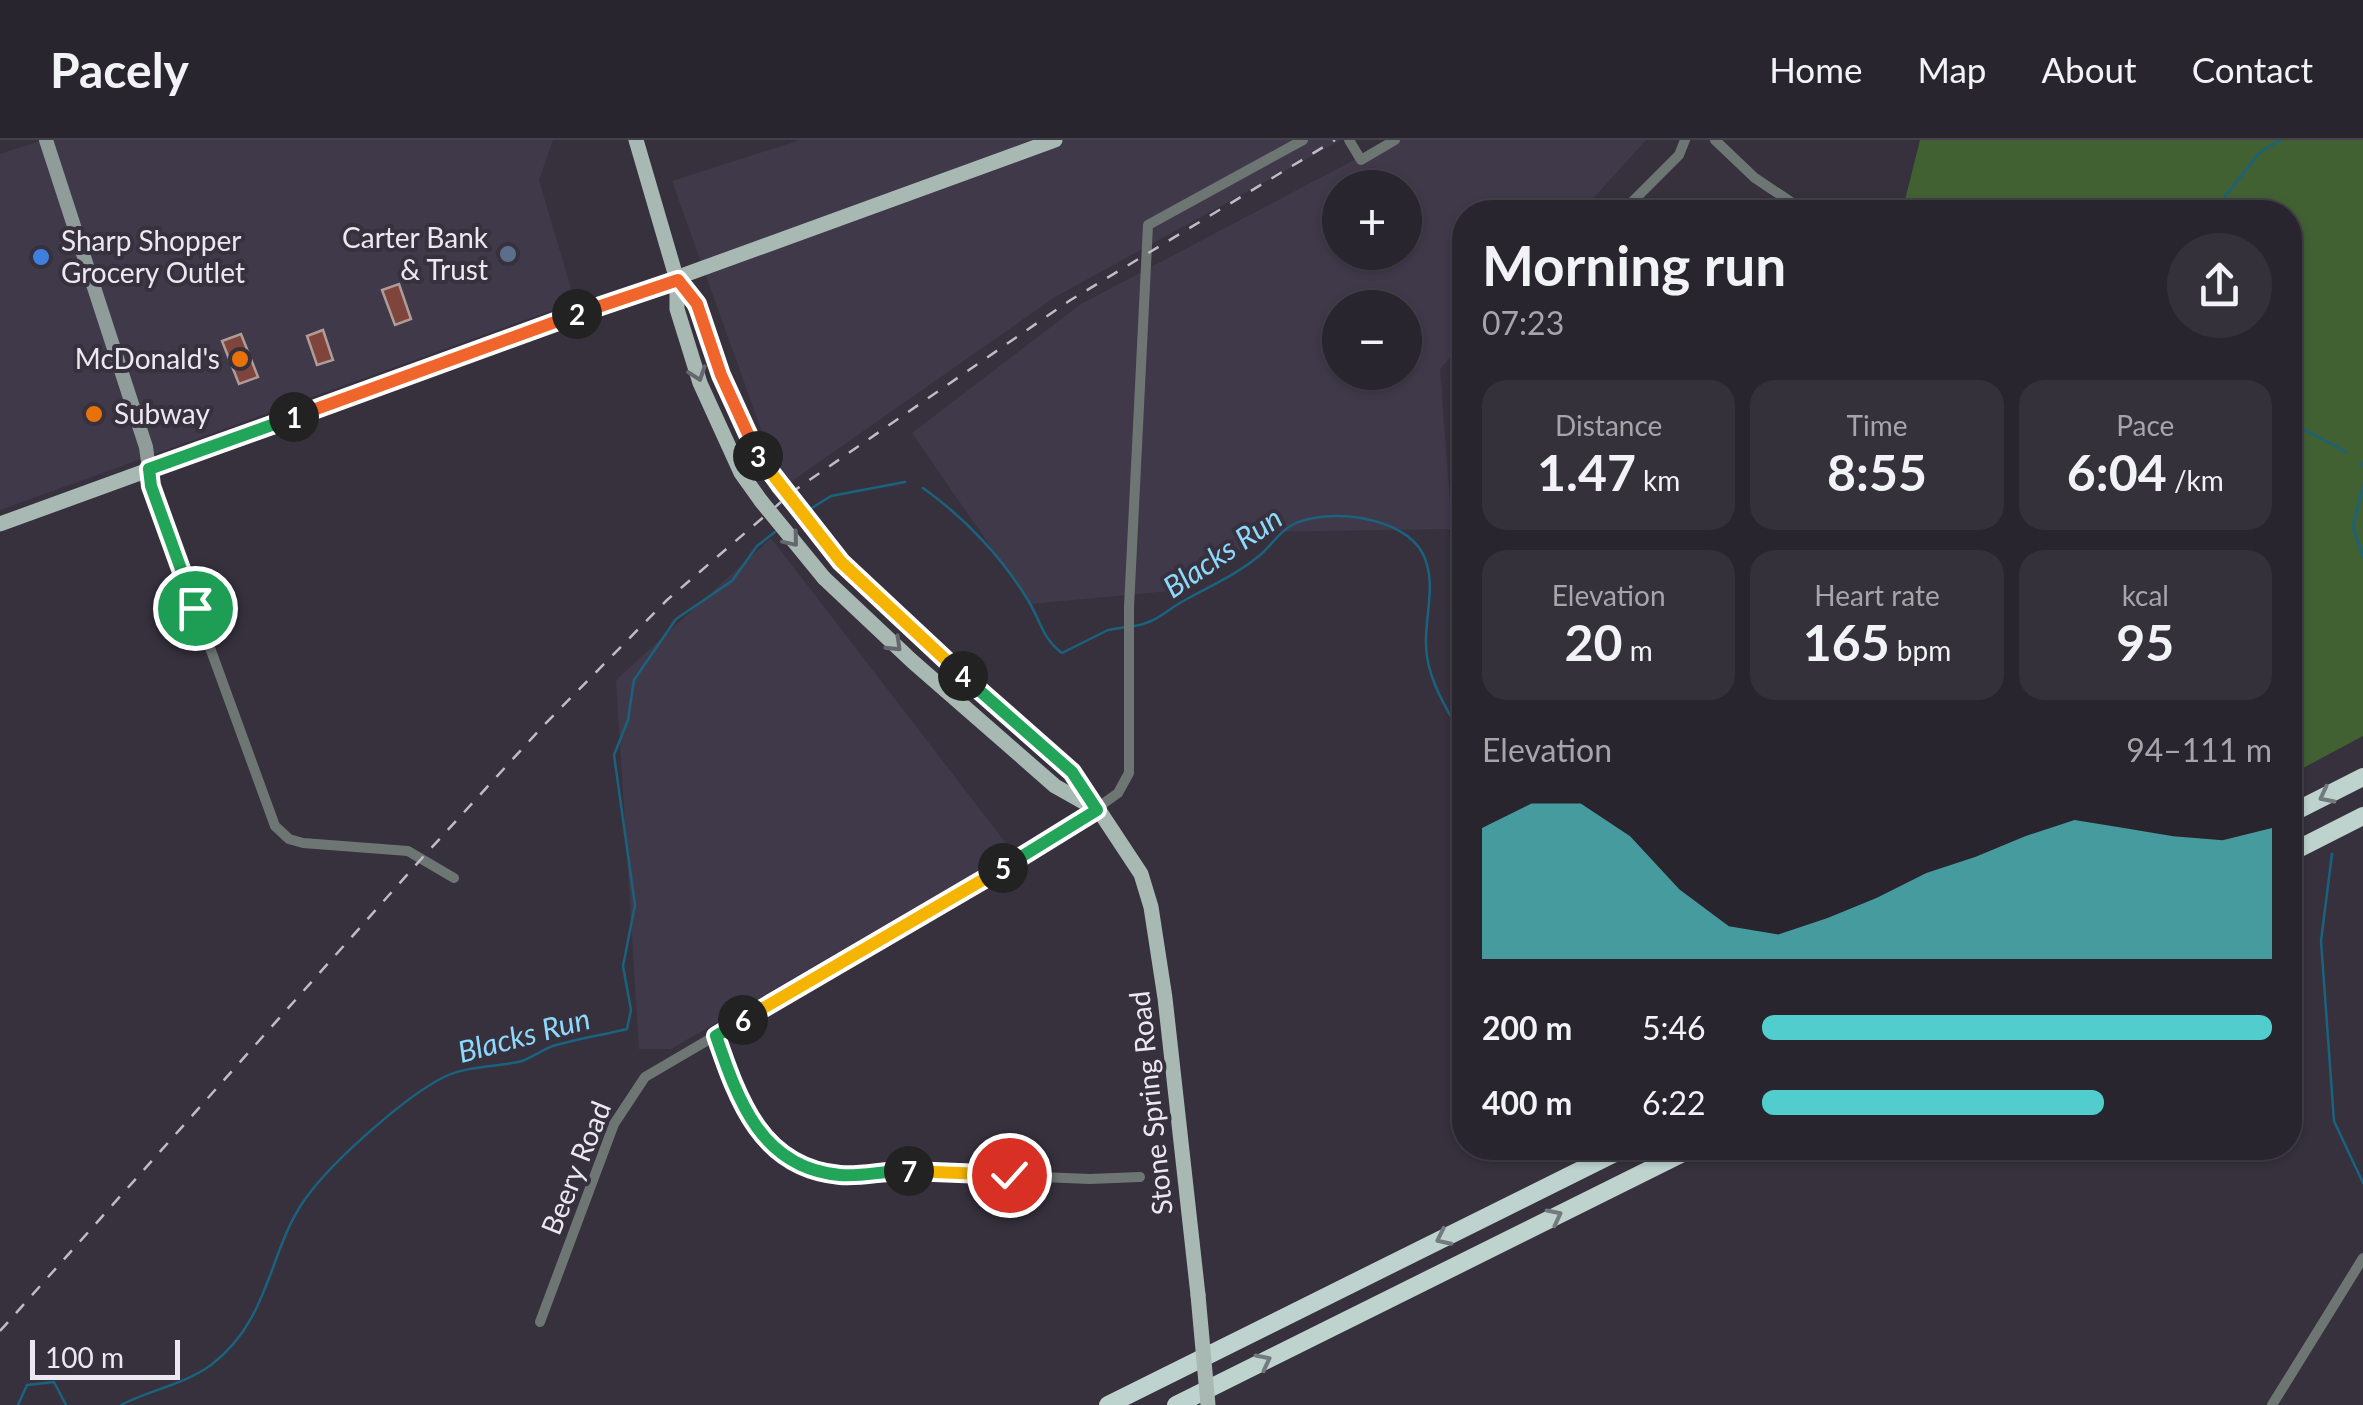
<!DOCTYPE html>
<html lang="en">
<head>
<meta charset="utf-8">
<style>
  body { margin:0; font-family:Lato,sans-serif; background:#34313a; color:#f1f3f6; height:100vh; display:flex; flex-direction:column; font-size:38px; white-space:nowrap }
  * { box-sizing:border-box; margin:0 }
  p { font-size:32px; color:#a5a5aa }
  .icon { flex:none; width:55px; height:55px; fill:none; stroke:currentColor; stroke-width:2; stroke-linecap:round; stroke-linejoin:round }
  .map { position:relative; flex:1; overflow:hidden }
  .details { position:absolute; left:1452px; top:60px; width:850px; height:960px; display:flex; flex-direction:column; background:#28252e; border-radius:40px; box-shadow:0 2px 8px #0004,0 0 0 2px #44424a }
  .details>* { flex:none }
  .tools { position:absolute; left:1322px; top:30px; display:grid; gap:20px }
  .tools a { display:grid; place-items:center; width:100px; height:100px; border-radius:50%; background:#28252e; box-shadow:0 2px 8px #0004,0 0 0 2px #44424a; font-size:50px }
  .scale { position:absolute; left:30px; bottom:25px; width:150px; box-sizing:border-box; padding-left:10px; border:5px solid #ece8f1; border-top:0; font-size:28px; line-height:35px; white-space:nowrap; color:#ece8f1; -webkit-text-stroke:8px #36313d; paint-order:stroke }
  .pin { position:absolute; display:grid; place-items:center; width:85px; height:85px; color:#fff; margin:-42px; border:5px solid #fff; border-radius:50%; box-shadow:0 2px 10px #0007 }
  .km { position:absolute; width:50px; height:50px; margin:-25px; border-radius:50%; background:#222; color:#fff; font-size:28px; line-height:50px; text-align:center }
  .round { display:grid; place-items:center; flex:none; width:105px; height:105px; border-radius:52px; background:#34313a }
  .head { display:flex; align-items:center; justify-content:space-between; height:170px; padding:0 30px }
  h1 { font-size:55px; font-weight:700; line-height:75px }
  .figures { display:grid; grid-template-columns:repeat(3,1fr); gap:15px; height:170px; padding:10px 30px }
  .figures div { display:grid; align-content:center; border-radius:25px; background:#34313a; text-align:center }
  .figures b { font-size:50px; font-weight:700 }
  .figures small { font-size:28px; font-weight:400 }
  .figures p { font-size:28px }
  .chart { height:280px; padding:20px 30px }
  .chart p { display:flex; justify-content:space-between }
  .chart svg { width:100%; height:180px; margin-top:10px; fill:#52cdce; opacity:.7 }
  ul { padding:0 30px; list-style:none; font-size:32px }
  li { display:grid; grid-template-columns:160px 120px 1fr; align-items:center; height:75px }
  li i { height:25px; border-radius:12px; background:#52cdce }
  header { display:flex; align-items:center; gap:60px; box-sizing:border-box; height:140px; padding:0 50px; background:#28252e; border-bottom:2px solid #44424a }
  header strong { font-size:48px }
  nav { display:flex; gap:55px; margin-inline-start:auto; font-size:35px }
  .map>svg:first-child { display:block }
</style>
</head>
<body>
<header>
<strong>Pacely</strong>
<nav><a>Home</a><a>Map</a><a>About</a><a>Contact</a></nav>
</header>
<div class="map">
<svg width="2363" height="1265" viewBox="0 0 2363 1265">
  <rect width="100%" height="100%" fill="#36313d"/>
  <!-- built -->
  <path fill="#40394a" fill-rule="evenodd" d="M43,0H553L539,40L575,162L0,370V14Z
    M800,0H1341L1055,157L782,348L672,41Z
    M1392,0H1646L1581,72H1465V201L1440,229L1452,389L1261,392L1192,449L1030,464L912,293L1081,164ZM1340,48H1405V112H1340ZM1340,168H1405V232H1340Z
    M771,398L1012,711L671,909H639L616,540Z"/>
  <!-- green -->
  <path fill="#416133" d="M1920,0H2363V596L2290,635V72H1902Z"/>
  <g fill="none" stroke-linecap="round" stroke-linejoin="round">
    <!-- stream -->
    <path stroke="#1a627e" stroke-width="2.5" d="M2213,72L2260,12L2281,0
      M2290,282L2346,312
      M2360,322L2363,326
      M2363,346L2353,387L2363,417
      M923,348C964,377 1003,418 1029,462C1041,482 1043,499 1062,513L1108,490L1126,487
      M807,371L831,356L905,342
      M1134,486C1157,483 1167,469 1187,459C1212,445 1236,435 1259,416C1269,408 1280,391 1292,385C1327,367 1404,376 1423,414C1437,443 1425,474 1426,504C1426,539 1449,572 1465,602
      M2332,714L2321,801L2334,981L2363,1043
      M18,1265L27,1245L54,1242L66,1265
      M121,1265C150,1250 185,1244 211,1225C275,1176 267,1104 312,1050C339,1016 406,956 444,937C467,926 494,927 518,922C531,919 541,910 553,906C577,899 602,895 627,889L631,870L623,826L635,765L614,615L628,580L634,540L676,479L732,441L757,406L775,392"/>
  </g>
  <!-- building -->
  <path fill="#7f453d" stroke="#af9c98" stroke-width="2.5" d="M399,144L411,179L395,185L382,150Z
    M323,190L333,220L317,225L307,196Z
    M241,194L258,237L239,244L222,201Z"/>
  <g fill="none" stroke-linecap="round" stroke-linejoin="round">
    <!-- minor -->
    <path stroke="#6e7674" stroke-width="10" d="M1349,0L1361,20L1395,0
      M1715,0L1755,38L1806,72
      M1622,72L1679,15L1685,0
      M149,329L151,346L275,686L289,699L303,703L408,711L454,738
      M716,896L737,956L756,989L790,1020L813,1030L840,1035L891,1031L1090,1039L1140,1037
      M540,1182L614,984L645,937L1068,689L1118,653L1129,633V467L1148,85L1303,0
      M2272,1265L2363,1118"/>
    <!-- secondary -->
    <path stroke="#8f9c99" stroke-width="14" d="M46,0L146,307L149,329"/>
    <!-- primary -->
    <path stroke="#a8b9b4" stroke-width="15" d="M636,0L677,140V169L700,243L741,333L761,361
      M677,140C703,171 708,201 723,238C738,277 755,314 779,348
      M0,384L1055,0
      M841,422L928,505L1073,631L1141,734L1151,767L1165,858L1198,1155
      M824,438L912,521L1055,646L1094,668"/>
    <!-- motorway -->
    <path stroke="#bed3ce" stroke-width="18" d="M2290,674L2363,637
      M2290,713L2363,676
      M1108,1265L1625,1008
      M1176,1265L1693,1008"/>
    <!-- rail -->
    <path stroke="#c0bcc5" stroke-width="2.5" stroke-dasharray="12 12" stroke-linecap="butt" d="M0,1191L423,717L544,585L667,460L795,350L1069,161L1335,0"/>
    <!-- primary-bridge -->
    <path stroke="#a8b9b4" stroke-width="15" d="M779,348L841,422
      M761,361L824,438
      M1198,1155L1208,1265"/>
  </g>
  <!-- one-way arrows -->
  <defs><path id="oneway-chevron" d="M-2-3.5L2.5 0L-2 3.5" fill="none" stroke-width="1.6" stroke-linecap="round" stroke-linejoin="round" transform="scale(2.5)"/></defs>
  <g stroke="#64676d">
    <use href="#oneway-chevron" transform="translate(698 234) rotate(71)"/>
    <use href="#oneway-chevron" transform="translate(792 400) rotate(51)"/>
    <use href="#oneway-chevron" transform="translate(895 505) rotate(44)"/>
  </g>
  <g stroke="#737a7e">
    <use href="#oneway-chevron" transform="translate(2326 656) rotate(153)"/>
    <use href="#oneway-chevron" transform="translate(1555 1076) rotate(-27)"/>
    <use href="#oneway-chevron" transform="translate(1443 1098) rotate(154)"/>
    <use href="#oneway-chevron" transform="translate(1264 1221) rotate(-27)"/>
  </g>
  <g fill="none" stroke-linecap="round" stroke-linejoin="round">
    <defs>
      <path id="split-1" d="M195,468L151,346L149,329L294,277"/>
      <path id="split-2" d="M294,277L577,174"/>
      <path id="split-3" d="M577,174L678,140L697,164L721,235L758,316"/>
      <path id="split-4" d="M758,316L841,422L963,536"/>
      <path id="split-5" d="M963,536L1072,632L1097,670L1003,728"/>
      <path id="split-6" d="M743,880L1003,728"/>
      <path id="split-7" d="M743,880L716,896C738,960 761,1028 840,1035C863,1037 886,1030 909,1031"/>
      <path id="split-8" d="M909,1031L1009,1035"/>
    </defs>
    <!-- split-1 casing -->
    <use href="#split-1" stroke="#fff" stroke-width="20"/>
    <!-- split-2 casing -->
    <use href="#split-2" stroke="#fff" stroke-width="20"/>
    <!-- split-3 casing -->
    <use href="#split-3" stroke="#fff" stroke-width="20"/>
    <!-- split-4 casing -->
    <use href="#split-4" stroke="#fff" stroke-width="20"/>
    <!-- split-5 casing -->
    <use href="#split-5" stroke="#fff" stroke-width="20"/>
    <!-- split-6 casing -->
    <use href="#split-6" stroke="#fff" stroke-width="20"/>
    <!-- split-7 casing -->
    <use href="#split-7" stroke="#fff" stroke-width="20"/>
    <!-- split-8 casing -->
    <use href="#split-8" stroke="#fff" stroke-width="20"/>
    <!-- split-1 -->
    <use href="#split-1" stroke="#22a559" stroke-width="12"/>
    <!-- split-2 -->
    <use href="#split-2" stroke="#f0652b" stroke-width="12"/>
    <!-- split-3 -->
    <use href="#split-3" stroke="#f0652b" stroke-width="12"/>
    <!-- split-4 -->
    <use href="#split-4" stroke="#f5b400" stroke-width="12"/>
    <!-- split-5 -->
    <use href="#split-5" stroke="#22a559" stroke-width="12"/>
    <!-- split-6 -->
    <use href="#split-6" stroke="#f5b400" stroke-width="12"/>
    <!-- split-7 -->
    <use href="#split-7" stroke="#22a559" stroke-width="12"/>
    <!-- split-8 -->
    <use href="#split-8" stroke="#f5b400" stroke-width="12"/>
  </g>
  <!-- markers -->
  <circle fill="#5c6f8a" stroke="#36313d" stroke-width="4" cx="508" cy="114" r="10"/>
  <circle fill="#3f7fe0" stroke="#36313d" stroke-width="4" cx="41" cy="117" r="10"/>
  <g fill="#e8710a" stroke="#36313d" stroke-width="4">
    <circle cx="240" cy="219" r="10"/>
    <circle cx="94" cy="274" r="10"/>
  </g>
  <g text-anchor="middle" stroke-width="8" stroke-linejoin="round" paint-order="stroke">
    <!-- poi labels -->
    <g font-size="28" fill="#ece8f1" stroke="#36313d" text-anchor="end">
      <text x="488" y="108">Carter Bank<tspan x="488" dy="32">&amp; Trust</tspan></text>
      <text x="61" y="111" text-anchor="start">Sharp Shopper<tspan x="61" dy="32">Grocery Outlet</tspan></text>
      <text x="220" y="229">McDonald's</text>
      <text x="114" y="284" text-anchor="start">Subway</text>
    </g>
    <!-- street labels -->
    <g font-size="28" fill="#ece8f1" stroke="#36313d">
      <text transform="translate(1151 963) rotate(-96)" y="10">Stone Spring Road</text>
      <text transform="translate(576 1028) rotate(-68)" y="10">Beery Road</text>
    </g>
    <!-- water labels -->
    <g font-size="30" font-style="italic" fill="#8dd8fb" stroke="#36313d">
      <text transform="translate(1223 413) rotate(-34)" y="10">Blacks Run</text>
      <text transform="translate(524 896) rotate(-15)" y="10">Blacks Run</text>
    </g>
  </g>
</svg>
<div class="tools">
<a>+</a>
<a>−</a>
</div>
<div class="scale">100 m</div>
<div class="pin" style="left:195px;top:468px;background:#1e9e55"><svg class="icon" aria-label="arrive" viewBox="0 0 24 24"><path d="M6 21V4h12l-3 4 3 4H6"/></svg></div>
<div class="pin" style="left:1009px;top:1035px;background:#d93025"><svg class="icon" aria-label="check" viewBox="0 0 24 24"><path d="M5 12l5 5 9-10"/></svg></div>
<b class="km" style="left:294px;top:277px">1</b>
<b class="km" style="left:577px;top:174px">2</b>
<b class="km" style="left:758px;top:316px">3</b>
<b class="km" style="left:963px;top:536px">4</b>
<b class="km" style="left:1003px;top:728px">5</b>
<b class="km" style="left:743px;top:880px">6</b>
<b class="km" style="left:909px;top:1031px">7</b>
<section class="details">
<div class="head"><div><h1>Morning run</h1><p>07:23</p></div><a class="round"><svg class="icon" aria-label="share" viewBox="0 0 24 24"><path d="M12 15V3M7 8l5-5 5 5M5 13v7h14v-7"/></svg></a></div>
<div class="figures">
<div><p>Distance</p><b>1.47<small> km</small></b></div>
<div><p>Time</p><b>8:55</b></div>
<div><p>Pace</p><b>6:04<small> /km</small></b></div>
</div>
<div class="figures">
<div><p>Elevation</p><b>20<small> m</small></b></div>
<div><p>Heart rate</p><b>165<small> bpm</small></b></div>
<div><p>kcal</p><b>95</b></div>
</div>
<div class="chart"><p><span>Elevation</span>94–111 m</p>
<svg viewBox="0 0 160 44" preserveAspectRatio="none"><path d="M0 44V12L10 6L20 6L30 14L40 27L50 36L60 38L70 34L80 29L90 23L100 19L110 14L120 10L130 12L140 14L150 15L160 12V44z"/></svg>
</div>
<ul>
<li><b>200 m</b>5:46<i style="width:100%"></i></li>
<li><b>400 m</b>6:22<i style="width:67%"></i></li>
</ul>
</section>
</div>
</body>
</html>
